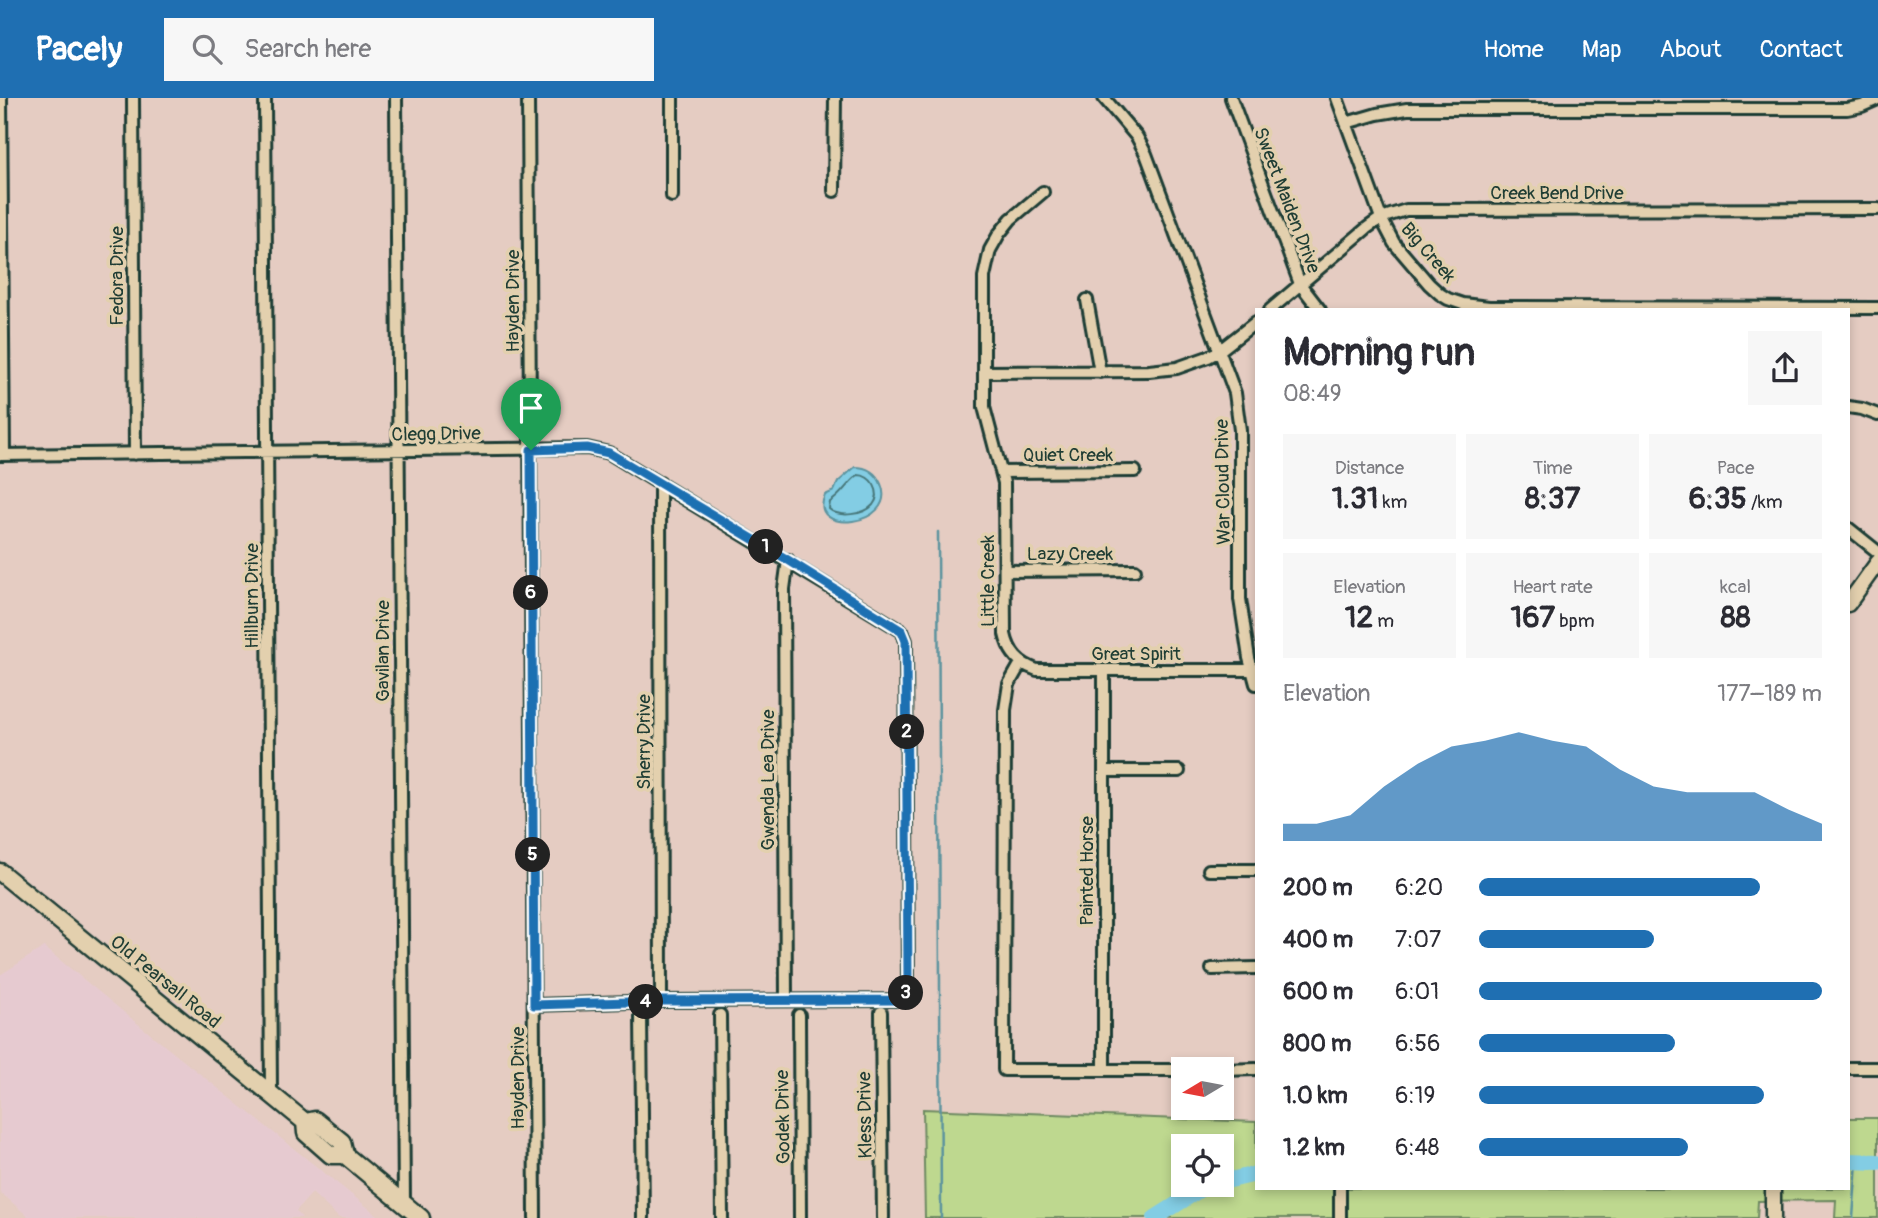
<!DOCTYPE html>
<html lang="en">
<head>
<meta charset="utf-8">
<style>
  body { margin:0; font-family:Pangolin,sans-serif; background:#f7f7f7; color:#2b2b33; height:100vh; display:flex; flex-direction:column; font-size:26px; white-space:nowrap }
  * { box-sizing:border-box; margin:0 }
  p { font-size:23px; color:#7c7c81 }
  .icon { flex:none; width:38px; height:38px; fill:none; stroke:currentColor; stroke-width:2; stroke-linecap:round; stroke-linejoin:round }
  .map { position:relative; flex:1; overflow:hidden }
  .side { position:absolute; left:1255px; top:210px; width:595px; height:882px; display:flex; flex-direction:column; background:#fff; border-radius:0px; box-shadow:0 4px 10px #0003 }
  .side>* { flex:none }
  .needle { width:46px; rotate:260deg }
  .controls { position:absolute; left:1171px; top:959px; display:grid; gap:14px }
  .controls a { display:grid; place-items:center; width:63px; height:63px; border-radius:0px; background:#fff; box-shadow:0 4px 10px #0003; font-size:35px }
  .pin { position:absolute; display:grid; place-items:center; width:60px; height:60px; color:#fff; margin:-72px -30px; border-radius:50% 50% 50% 0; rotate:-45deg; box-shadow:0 0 7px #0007 }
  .pin .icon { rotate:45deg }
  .km { position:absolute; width:35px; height:35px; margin:-18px; border-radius:50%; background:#222; color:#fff; font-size:19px; line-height:35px; text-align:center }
  .round { display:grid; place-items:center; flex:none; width:74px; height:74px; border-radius:0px; background:#f7f7f7 }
  .head { display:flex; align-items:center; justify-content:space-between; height:119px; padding:0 28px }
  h1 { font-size:38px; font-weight:700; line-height:52px }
  .metrics { display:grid; grid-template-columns:repeat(3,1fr); gap:10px; height:119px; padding:7px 28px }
  .metrics div { display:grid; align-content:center; border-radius:0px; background:#f7f7f7; text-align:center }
  .metrics b { font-size:30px; font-weight:700 }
  .metrics small { font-size:19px; font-weight:400 }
  .metrics p { font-size:19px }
  .chart { height:196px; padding:14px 28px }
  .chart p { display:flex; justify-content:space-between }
  .chart svg { width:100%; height:126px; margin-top:7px; fill:#1f6fb2; opacity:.7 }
  ul { padding:0 28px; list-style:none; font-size:23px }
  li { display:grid; grid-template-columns:112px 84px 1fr; align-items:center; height:52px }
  li i { height:18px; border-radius:9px; background:#1f6fb2 }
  header { display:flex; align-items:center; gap:42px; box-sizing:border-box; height:98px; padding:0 35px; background:#1f6fb2; color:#fff }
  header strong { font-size:33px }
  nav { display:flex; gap:38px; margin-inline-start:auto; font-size:24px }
  .search { width:490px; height:63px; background:#f7f7f7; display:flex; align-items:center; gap:18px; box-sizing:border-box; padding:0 24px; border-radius:0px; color:#7c7c81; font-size:26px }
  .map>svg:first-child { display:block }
</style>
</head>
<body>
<header>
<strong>Pacely</strong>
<div class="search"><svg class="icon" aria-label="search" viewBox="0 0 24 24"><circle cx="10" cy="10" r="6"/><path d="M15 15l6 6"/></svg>Search here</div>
<nav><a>Home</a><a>Map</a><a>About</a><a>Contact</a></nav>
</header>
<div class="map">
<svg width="1878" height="1120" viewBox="0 0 1878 1120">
  <rect width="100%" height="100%" fill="#e5ccc2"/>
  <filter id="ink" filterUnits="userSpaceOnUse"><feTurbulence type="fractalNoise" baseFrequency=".0143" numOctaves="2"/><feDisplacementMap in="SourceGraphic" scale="14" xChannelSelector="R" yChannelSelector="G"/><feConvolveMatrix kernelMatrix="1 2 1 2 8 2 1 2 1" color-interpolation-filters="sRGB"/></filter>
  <g filter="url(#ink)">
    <!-- built -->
    <path fill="#e6cad0" d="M44,849L170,952L381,1120H339L312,1095L296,1113L302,1120H30L0,1094V877Z"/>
    <!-- green -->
    <path fill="#bed88f" stroke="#6e8a62" stroke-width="2" fill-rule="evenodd" d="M923,1011L1256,1024V1090H1848V1020H1878V1120H1835L1836,1102L1758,1103L1757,1120H925ZM1183,1048H1222V1087H1183Z"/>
    <!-- water -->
    <path fill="#83cde4" stroke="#5b939e" stroke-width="2" d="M855,369C867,369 876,374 881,386C899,429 806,438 825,397L834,393L838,384Z"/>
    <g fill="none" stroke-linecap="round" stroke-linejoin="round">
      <!-- shore -->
      <path stroke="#47777a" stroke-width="2" d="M858,377C871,377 883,394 873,407C864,417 839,420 829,411L830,404C842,397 846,386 858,377Z"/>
      <!-- stream -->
      <path stroke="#5b939e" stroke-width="2.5" d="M938,434L941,1120
        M1853,1120L1857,1063"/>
      <!-- river -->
      <path stroke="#83cde4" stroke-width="16" d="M1848,1063L1878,1064
        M1222,1084L1256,1076
        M1155,1120L1207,1087"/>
      <defs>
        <path id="minor" d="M1,0L4,357
          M133,0L135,356
          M265,0L271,996
          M396,0L404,1105
          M528,0L535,1120
          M672,0V98
          M1104,0L1137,39L1146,56L1235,295L1240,332V501L1249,560L1256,586
          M1231,0L1300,186L1320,212
          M1337,0L1381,120L1394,145L1429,186L1440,196L1448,201L1463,206L1489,209L1878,210
          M1346,25L1377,16L1407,11H1847L1862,8L1878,1
          M834,93L835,0
          M1043,94L1011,121L999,136L990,152L984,179V309L1004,385L1005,536C1009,555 1019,566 1037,572H1253
          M1087,202L1100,274
          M1270,212L1367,130L1381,120L1406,112L1878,111
          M984,274L1149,273L1177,270L1208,259L1219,253L1256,224
          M1848,309L1862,311L1878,317
          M0,357L587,350L609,355L902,533L906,543L908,883L906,896L896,902L661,903L534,907
          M1002,374L1135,373
          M660,385L661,903
          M1848,430L1878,454
          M1005,473L1135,472
          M1021,565L1009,586L1005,612L1004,972H1183
          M1104,673H1179
          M1209,772H1256
          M1212,871L1256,870
          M786,902L784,491L788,462
          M881,914L883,1120
          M641,917L643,1120
          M720,917L722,1120
          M799,917L800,1120
          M1848,970H1878
          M1104,972V573
          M1222,972L1256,971
          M1340,1090V1120"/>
        <path id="tertiary" d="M1848,506L1878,464
          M1773,1090V1120"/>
        <path id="secondary" d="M0,774L305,1024L306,1035L331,1057H345
          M305,1024L315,1022L342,1044L345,1057L421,1120"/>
      </defs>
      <!-- minor casing -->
      <use href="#minor" stroke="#1f3d34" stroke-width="16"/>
      <!-- tertiary casing -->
      <use href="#tertiary" stroke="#1f3d34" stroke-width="19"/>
      <!-- secondary casing -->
      <use href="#secondary" stroke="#1f3d34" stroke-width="21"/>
      <!-- minor -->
      <use href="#minor" stroke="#e3d0ae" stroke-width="10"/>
      <!-- tertiary -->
      <use href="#tertiary" stroke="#e3d0ae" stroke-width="14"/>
      <!-- secondary -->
      <use href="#secondary" stroke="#e3d0ae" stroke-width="16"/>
    </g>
  </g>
  <g fill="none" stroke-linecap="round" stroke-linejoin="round" filter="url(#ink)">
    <defs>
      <path id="route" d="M587,350L609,355L788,462L902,533L906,543L908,883C907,893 905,898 896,902L661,903L534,907L531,352Z"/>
    </defs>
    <!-- route casing -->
    <use href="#route" stroke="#fff" stroke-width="14"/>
    <!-- route -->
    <use href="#route" stroke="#1f6fb2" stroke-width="9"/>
  </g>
  <g text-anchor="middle" stroke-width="7" stroke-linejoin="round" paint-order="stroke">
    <!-- street labels -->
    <g font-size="19" fill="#1f3d34" stroke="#e3d0ae">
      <text x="1557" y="101">Creek Bend Drive</text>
      <text transform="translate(1288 102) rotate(69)" y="7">Sweet Maiden Drive</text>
      <text transform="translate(1429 154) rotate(49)" y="7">Big Creek</text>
      <text transform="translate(116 178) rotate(-90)" y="7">Fedora Drive</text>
      <text transform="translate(512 203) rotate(-90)" y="7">Hayden Drive</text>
      <text transform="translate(436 335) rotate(-1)" y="7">Clegg Drive</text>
      <text x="1068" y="363">Quiet Creek</text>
      <text transform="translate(1222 384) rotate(-91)" y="7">War Cloud Drive</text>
      <text x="1070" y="462">Lazy Creek</text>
      <text transform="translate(987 483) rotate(-90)" y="7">Little Creek</text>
      <text transform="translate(251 498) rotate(-90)" y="7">Hillburn Drive</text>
      <text transform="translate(382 553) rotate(-90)" y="7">Gavilan Drive</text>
      <text x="1136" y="562">Great Spirit</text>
      <text transform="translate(643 644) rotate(-90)" y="7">Sherry Drive</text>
      <text transform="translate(767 682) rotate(-90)" y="7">Gwenda Lea Drive</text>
      <text transform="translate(1086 773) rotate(-90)" y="7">Painted Horse</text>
      <text transform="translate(166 883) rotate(39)" y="7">Old Pearsall Road</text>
      <text transform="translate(517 980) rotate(-90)" y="7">Hayden Drive</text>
      <text transform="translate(864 1017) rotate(-91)" y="7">Kless Drive</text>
      <text transform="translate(782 1019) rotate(-91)" y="7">Godek Drive</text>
    </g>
  </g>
</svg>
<div class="controls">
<a><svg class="needle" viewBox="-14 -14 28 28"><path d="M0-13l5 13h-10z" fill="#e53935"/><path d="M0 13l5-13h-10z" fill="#7c7c81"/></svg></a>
<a><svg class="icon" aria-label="locate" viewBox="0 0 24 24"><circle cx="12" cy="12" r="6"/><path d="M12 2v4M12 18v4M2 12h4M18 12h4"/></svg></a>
</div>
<div class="pin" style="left:531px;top:352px;background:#1e9e55"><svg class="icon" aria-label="arrive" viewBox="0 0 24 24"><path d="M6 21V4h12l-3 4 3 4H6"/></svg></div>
<b class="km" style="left:766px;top:449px">1</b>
<b class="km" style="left:907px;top:634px">2</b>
<b class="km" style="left:906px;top:895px">3</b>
<b class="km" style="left:646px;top:904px">4</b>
<b class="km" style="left:533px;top:757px">5</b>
<b class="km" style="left:531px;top:495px">6</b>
<section class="side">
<div class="head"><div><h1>Morning run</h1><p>08:49</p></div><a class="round"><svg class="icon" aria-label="share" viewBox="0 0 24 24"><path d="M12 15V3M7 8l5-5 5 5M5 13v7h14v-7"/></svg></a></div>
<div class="metrics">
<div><p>Distance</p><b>1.31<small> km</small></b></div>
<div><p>Time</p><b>8:37</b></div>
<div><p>Pace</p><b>6:35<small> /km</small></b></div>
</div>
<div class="metrics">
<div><p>Elevation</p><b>12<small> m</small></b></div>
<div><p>Heart rate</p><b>167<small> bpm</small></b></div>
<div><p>kcal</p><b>88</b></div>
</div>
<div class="chart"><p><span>Elevation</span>177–189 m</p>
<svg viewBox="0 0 160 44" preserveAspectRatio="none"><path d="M0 44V38L10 38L20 35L30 25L40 17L50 11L60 9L70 6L80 9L90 11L100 19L110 25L120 27L130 27L140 27L150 33L160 38V44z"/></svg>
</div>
<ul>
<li><b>200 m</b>6:20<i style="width:82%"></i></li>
<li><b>400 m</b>7:07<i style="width:51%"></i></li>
<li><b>600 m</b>6:01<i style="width:100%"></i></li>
<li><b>800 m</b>6:56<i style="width:57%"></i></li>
<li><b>1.0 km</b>6:19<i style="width:83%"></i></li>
<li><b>1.2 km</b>6:48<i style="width:61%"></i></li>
</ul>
</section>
</div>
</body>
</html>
